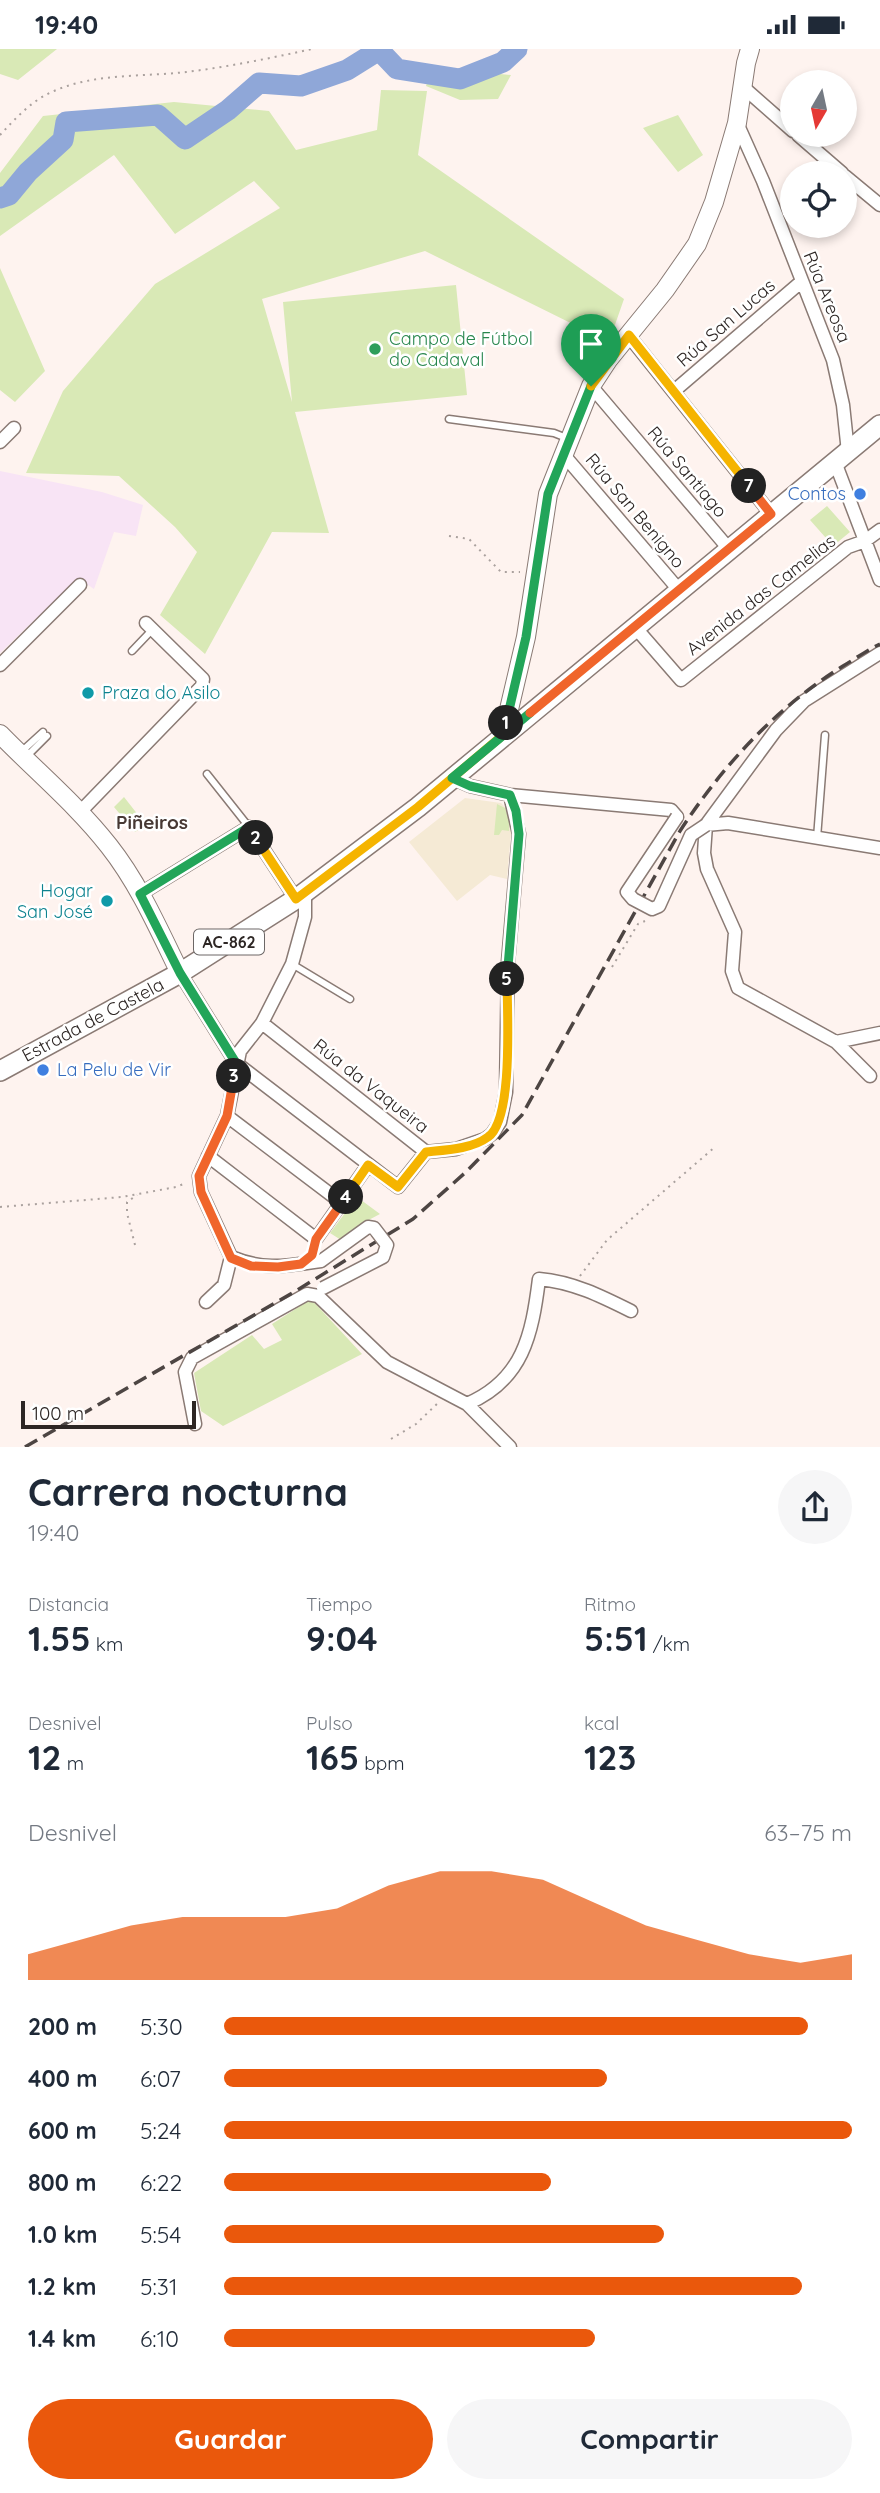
<!DOCTYPE html>
<html lang="es">
<head>
<meta charset="utf-8">
<style>
  body { margin:0; font-family:Quicksand,sans-serif; background:#f6f6f7; color:#1f2937; height:100vh; display:flex; flex-direction:column; font-size:26px; white-space:nowrap }
  * { box-sizing:border-box; margin:0 }
  p { font-size:23px; color:#747a83 }
  .icon { flex:none; width:38px; height:38px; fill:none; stroke:currentColor; stroke-width:2; stroke-linecap:round; stroke-linejoin:round }
  .map { position:relative; height:1398px; overflow:hidden }
  .panel { display:flex; flex-direction:column; background:#fff; flex:1 }
  .panel>* { flex:none }
  .needle { width:46px; rotate:189deg }
  .controls { position:absolute; left:780px; top:21px; display:grid; gap:14px }
  .controls a { display:grid; place-items:center; width:77px; height:77px; border-radius:50%; background:#fff; box-shadow:0 4px 10px #0003; font-size:35px }
  .scale { position:absolute; left:21px; bottom:18px; width:175px; box-sizing:border-box; padding-left:7px; border:4px solid #2d2624; border-top:0; font-size:19px; line-height:24px; white-space:nowrap; color:#2d2624; -webkit-text-stroke:5px #fff; paint-order:stroke }
  .pin { position:absolute; display:grid; place-items:center; width:60px; height:60px; color:#fff; margin:-72px -30px; border-radius:50% 50% 50% 0; rotate:-45deg; box-shadow:0 0 7px #0007 }
  .pin .icon { rotate:45deg }
  .km { position:absolute; width:35px; height:35px; margin:-18px; border-radius:50%; background:#222; color:#fff; font-size:19px; line-height:35px; text-align:center }
  .round { display:grid; place-items:center; flex:none; width:74px; height:74px; border-radius:37px; background:#f6f6f7 }
  .summary { display:flex; align-items:center; justify-content:space-between; height:119px; padding:0 28px }
  h1 { font-size:38px; font-weight:800; line-height:52px }
  .metrics { display:grid; grid-template-columns:repeat(3,1fr); gap:10px; height:119px; padding:7px 28px }
  .metrics div { display:grid; align-content:center }
  .metrics b { font-size:35px; font-weight:800 }
  .metrics small { font-size:19px; font-weight:400 }
  .metrics p { font-size:19px }
  .chart { height:196px; padding:14px 28px }
  .chart p { display:flex; justify-content:space-between }
  .chart svg { width:100%; height:126px; margin-top:7px; fill:#ea580c; opacity:.7 }
  .cta { display:flex; gap:14px; margin-top:auto; padding:14px 28px }
  .cta a { flex:1; height:80px; border-radius:42px; background:#ea580c; color:#fff; font-size:28px; font-weight:800; line-height:80px; text-align:center }
  .cta a+a { background:#f6f6f7; color:#1f2937 }
  ul { padding:0 28px; list-style:none; font-size:23px }
  li { display:grid; grid-template-columns:112px 84px 1fr; align-items:center; height:52px }
  li i { height:18px; border-radius:9px; background:#ea580c }
  .status { display:flex; justify-content:space-between; align-items:center; height:49px; padding:0 35px; background:#fff; direction:ltr }
  .status svg { height:19px; fill:currentColor }
  .map>svg:first-child { display:block }
</style>
</head>
<body>
<div class="status"><b>19:40</b><svg viewBox="0 0 49 12"><path d="M0 12V9h3v3zM5 12V6h3v6zM10 12V3h3v9zM15 12V0h3v12zM26 1h20v11H26zM47 4h2v5h-2z"/></svg></div>
<div class="map">
<svg width="880" height="1398" viewBox="0 0 880 1398">
  <rect width="100%" height="100%" fill="#fef3ef"/>
  <!-- industrial -->
  <path fill="#f8e4f5" d="M0,422L102,443L143,456L136,487L114,483L94,540L78,529L0,604Z"/>
  <!-- education -->
  <path fill="#f5ead5" d="M465,749L501,754L508,761L512,773L507,830L490,826L457,852L409,793Z"/>
  <!-- green -->
  <path fill="#d9e9b6" d="M0,0H57L18,31L0,25Z
    M432,18L511,26L498,50L460,51L426,37Z
    M381,41L427,42L418,106L624,250L609,293L425,202L262,250L292,353L283,253L456,236L467,346L295,363L329,484L272,483L205,605L160,566L197,503L175,478L119,427L26,424L63,342L155,235L280,159L254,132L175,185L114,106L0,187V124L43,67L174,53L269,62L296,101L377,81Z
    M678,66L703,106L678,123L643,79Z
    M0,219L45,322L15,353L0,341Z
    M827,457L850,483L833,497L810,471Z
    M124,748L146,776L135,783L114,758Z
    M497,755L505,759L509,771V782L502,781L499,786H494Z
    M357,1148L380,1165L361,1175L341,1191L330,1184Z
    M311,1250L362,1305L223,1377L201,1362L194,1324L252,1286L264,1300L282,1291L272,1275Z"/>
  <g fill="none" stroke-linecap="round" stroke-linejoin="round">
    <!-- river -->
    <path stroke="#8fa7d8" stroke-width="21" d="M0,149L9,146L28,123L63,91L66,73L158,66L185,90L228,61L259,34L301,37L347,21L379,1L397,20L460,30L503,13L517,0"/>
    <defs>
      <path id="lane" d="M449,370L554,384L569,390
        M132,602L152,581
        M21,703L43,683
        M26,708L47,687
        M207,725L249,778
        M817,789L825,686
        M292,915L350,950"/>
      <path id="street" d="M743,38L793,82
        M737,74L763,132L833,311L843,356L848,403
        M798,86L842,124
        M845,127L880,156
        M629,287L771,465
        M591,337L729,500
        M674,342L801,233
        M0,393L14,379
        M563,405L679,541
        M835,413L880,531
        M634,577L681,631L848,498L865,492L880,481
        M0,616L80,536
        M452,729L470,737L510,746L671,761L677,768
        M80,763L202,637L203,630L146,574
        M706,776L728,774L880,799
        M305,843V868L292,915L262,974L240,1002L227,1067L199,1127L201,1143L231,1208C265,1222 286,1217 321,1212
        M140,845L249,778L296,850
        M180,924L236,1014L398,1138L426,1103L262,974
        M836,993L738,939L732,922L735,883L707,820L704,804L706,776L776,681L804,652L880,604
        M870,1027L836,993L880,984
        M227,1067L342,1154
        M426,1103L456,1100L485,1090L492,1085L500,1073L506,1043L508,913L519,785L510,746
        M208,1107L316,1190L368,1116
        M318,1247L387,1313L467,1355L510,1398
        M206,1253L224,1236L231,1208
        M467,1355C523,1331 532,1286 539,1230C573,1233 601,1247 631,1262
        M195,1375L185,1323L192,1309L307,1245L318,1247"/>
      <path id="secondary" d="M0,685C36,722 77,756 109,797C139,835 159,881 180,924
        M503,686L526,588L548,445L591,337L608,311L665,241L697,195L714,153L737,74L746,14L750,0"/>
      <path id="primary" d="M0,1022L180,924L296,850L418,758L880,376"/>
    </defs>
    <!-- lane casing -->
    <use href="#lane" stroke="#8a7a74" stroke-width="9"/>
    <!-- street casing -->
    <use href="#street" stroke="#8a7a74" stroke-width="15"/>
    <!-- secondary casing -->
    <use href="#secondary" stroke="#8a7a74" stroke-width="20"/>
    <!-- primary casing -->
    <use href="#primary" stroke="#8a7a74" stroke-width="22"/>
    <!-- path -->
    <path stroke="#aaa19e" stroke-width="2" stroke-dasharray="2 5" stroke-linecap="butt" d="M0,86C16,69 32,51 54,42C95,24 143,28 186,23C228,18 271,9 312,0
      M449,487L469,490L501,523H520
      M612,918L638,875L645,872
      M0,1158L122,1148L176,1138L186,1134
      M135,1196L127,1164V1153L137,1146
      M580,1227L607,1191L715,1098
      M391,1390L416,1375L439,1353"/>
    <!-- lane -->
    <use href="#lane" stroke="#fff" stroke-width="6"/>
    <!-- street -->
    <use href="#street" stroke="#fff" stroke-width="12"/>
    <!-- secondary -->
    <use href="#secondary" stroke="#fff" stroke-width="18"/>
    <!-- primary -->
    <use href="#primary" stroke="#fff" stroke-width="19"/>
    <!-- rail -->
    <path stroke="#4d4543" stroke-width="3.5" stroke-dasharray="14 7" stroke-linecap="butt" d="M25,1398L294,1243L413,1170L466,1123L522,1066L680,782C723,716 776,659 843,617C855,610 867,601 880,595"/>
    <defs>
      <path id="street-bridge" d="M677,768L627,843L633,850L652,860L659,857L691,786L706,776
        M321,1212L368,1178L374,1179L387,1196L383,1208L323,1239"/>
    </defs>
    <!-- street-bridge casing -->
    <use href="#street-bridge" stroke="#8a7a74" stroke-width="15" stroke-linecap="butt"/>
    <!-- street-bridge -->
    <use href="#street-bridge" stroke="#fff" stroke-width="12"/>
  </g>
  <g fill="none" stroke-linecap="round" stroke-linejoin="round">
    <defs>
      <path id="split-1" d="M506,674L526,588L548,445L591,337"/>
      <path id="split-2" d="M256,789L296,850L418,758L503,686L506,674"/>
      <path id="split-3" d="M234,1027L236,1014L180,924L140,845L249,778L256,789"/>
      <path id="split-4" d="M234,1027L227,1067L199,1127L201,1143L231,1209L251,1217L278,1218L301,1215L312,1206L316,1190L346,1148"/>
      <path id="split-5" d="M346,1148L368,1116L398,1138L426,1103C446,1101 472,1100 488,1088C514,1070 507,962 507,930"/>
      <path id="split-6" d="M507,930L519,785L516,762L510,746L470,737L452,729L530,664"/>
      <path id="split-7" d="M530,664L771,465L749,437"/>
      <path id="split-8" d="M591,337L629,286L749,437"/>
    </defs>
    <!-- split-1 casing -->
    <use href="#split-1" stroke="#fff" stroke-width="14"/>
    <!-- split-2 casing -->
    <use href="#split-2" stroke="#fff" stroke-width="14"/>
    <!-- split-3 casing -->
    <use href="#split-3" stroke="#fff" stroke-width="14"/>
    <!-- split-4 casing -->
    <use href="#split-4" stroke="#fff" stroke-width="14"/>
    <!-- split-5 casing -->
    <use href="#split-5" stroke="#fff" stroke-width="14"/>
    <!-- split-6 casing -->
    <use href="#split-6" stroke="#fff" stroke-width="14"/>
    <!-- split-7 casing -->
    <use href="#split-7" stroke="#fff" stroke-width="14"/>
    <!-- split-8 casing -->
    <use href="#split-8" stroke="#fff" stroke-width="14"/>
    <!-- split-1 -->
    <use href="#split-1" stroke="#22a559" stroke-width="9"/>
    <!-- split-2 -->
    <use href="#split-2" stroke="#f5b400" stroke-width="9"/>
    <!-- split-3 -->
    <use href="#split-3" stroke="#22a559" stroke-width="9"/>
    <!-- split-4 -->
    <use href="#split-4" stroke="#f0652b" stroke-width="9"/>
    <!-- split-5 -->
    <use href="#split-5" stroke="#f5b400" stroke-width="9"/>
    <!-- split-6 -->
    <use href="#split-6" stroke="#22a559" stroke-width="9"/>
    <!-- split-7 -->
    <use href="#split-7" stroke="#f0652b" stroke-width="9"/>
    <!-- split-8 -->
    <use href="#split-8" stroke="#f5b400" stroke-width="9"/>
  </g>
  <!-- markers -->
  <circle fill="#2e9e5b" stroke="#fff" stroke-width="2.5" cx="375" cy="300" r="7"/>
  <g fill="#3f7fe0" stroke="#fff" stroke-width="2.5">
    <circle cx="860" cy="445" r="7"/>
    <circle cx="43" cy="1021" r="7"/>
  </g>
  <g fill="#0f9aa8" stroke="#fff" stroke-width="2.5">
    <circle cx="88" cy="644" r="7"/>
    <circle cx="107" cy="852" r="7"/>
  </g>
  <g text-anchor="middle" stroke-width="5" stroke-linejoin="round" paint-order="stroke">
    <!-- shield labels -->
    <rect fill="#fff" stroke="#6c6766" stroke-width="2" x="194" y="880.5" width="70" height="25" rx="5"/>
    <g font-size="16" font-weight="bold" fill="#2d2624">
      <text x="229" y="899">AC-862</text>
    </g>
    <!-- street labels -->
    <g font-size="18" fill="#2d2624" stroke="#fff">
      <text transform="translate(827 248) rotate(68)" y="6">Rúa Areosa</text>
      <text transform="translate(726 274) rotate(-41)" y="6">Rúa San Lucas</text>
      <text transform="translate(687 423) rotate(50)" y="6">Rúa Santiago</text>
      <text transform="translate(635 462) rotate(50)" y="6">Rúa San Benigno</text>
      <text transform="translate(761 546) rotate(-38)" y="6">Avenida das Camelias</text>
      <text transform="translate(93 971) rotate(-28)" y="6">Estrada de Castela</text>
      <text transform="translate(371 1037) rotate(38)" y="6">Rúa da Vaqueira</text>
    </g>
    <!-- leisure labels -->
    <g font-size="18" fill="#27864d" stroke="#fff" text-anchor="start">
      <text x="389" y="296">Campo de Fútbol<tspan x="389" dy="21">do Cadaval</tspan></text>
    </g>
    <!-- shop labels -->
    <g font-size="18" fill="#366cbe" stroke="#fff" text-anchor="end">
      <text x="846" y="451">Contos</text>
      <text x="57" y="1027" text-anchor="start">La Pelu de Vir</text>
    </g>
    <!-- culture labels -->
    <g font-size="18" fill="#0d838f" stroke="#fff" text-anchor="start">
      <text x="102" y="650">Praza do Asilo</text>
      <text x="93" y="848" text-anchor="end">Hogar<tspan x="93" dy="21">San José</tspan></text>
    </g>
    <!-- neighbourhood labels -->
    <g font-size="19" font-weight="bold" fill="#473934" stroke="#fff">
      <text x="152" y="780">Piñeiros</text>
    </g>
  </g>
</svg>
<div class="controls">
<a><svg class="needle" viewBox="-14 -14 28 28"><path d="M0-13l5 13h-10z" fill="#e53935"/><path d="M0 13l5-13h-10z" fill="#747a83"/></svg></a>
<a><svg class="icon" aria-label="locate" viewBox="0 0 24 24"><circle cx="12" cy="12" r="6"/><path d="M12 2v4M12 18v4M2 12h4M18 12h4"/></svg></a>
</div>
<div class="scale">100 m</div>
<div class="pin" style="left:591px;top:337px;background:#1e9e55"><svg class="icon" aria-label="arrive" viewBox="0 0 24 24"><path d="M6 21V4h12l-3 4 3 4H6"/></svg></div>
<b class="km" style="left:506px;top:674px">1</b>
<b class="km" style="left:256px;top:789px">2</b>
<b class="km" style="left:234px;top:1027px">3</b>
<b class="km" style="left:346px;top:1148px">4</b>
<b class="km" style="left:507px;top:930px">5</b>
<b class="km" style="left:749px;top:437px">7</b>
</div>
<section class="panel">
<div class="summary"><div><h1>Carrera nocturna</h1><p>19:40</p></div><a class="round"><svg class="icon" aria-label="share" viewBox="0 0 24 24"><path d="M12 15V3M7 8l5-5 5 5M5 13v7h14v-7"/></svg></a></div>
<div class="metrics">
<div><p>Distancia</p><b>1.55<small> km</small></b></div>
<div><p>Tiempo</p><b>9:04</b></div>
<div><p>Ritmo</p><b>5:51<small> /km</small></b></div>
</div>
<div class="metrics">
<div><p>Desnivel</p><b>12<small> m</small></b></div>
<div><p>Pulso</p><b>165<small> bpm</small></b></div>
<div><p>kcal</p><b>123</b></div>
</div>
<div class="chart"><p><span>Desnivel</span>63–75 m</p>
<svg viewBox="0 0 160 44" preserveAspectRatio="none"><path d="M0 44V35L10 30L20 25L30 22L40 22L50 22L60 19L70 11L80 6L90 6L100 9L110 17L120 25L130 30L140 35L150 38L160 35V44z"/></svg>
</div>
<ul>
<li><b>200 m</b>5:30<i style="width:93%"></i></li>
<li><b>400 m</b>6:07<i style="width:61%"></i></li>
<li><b>600 m</b>5:24<i style="width:100%"></i></li>
<li><b>800 m</b>6:22<i style="width:52%"></i></li>
<li><b>1.0 km</b>5:54<i style="width:70%"></i></li>
<li><b>1.2 km</b>5:31<i style="width:92%"></i></li>
<li><b>1.4 km</b>6:10<i style="width:59%"></i></li>
</ul>
<div class="cta"><a>Guardar</a><a>Compartir</a></div>
</section>
</body>
</html>
